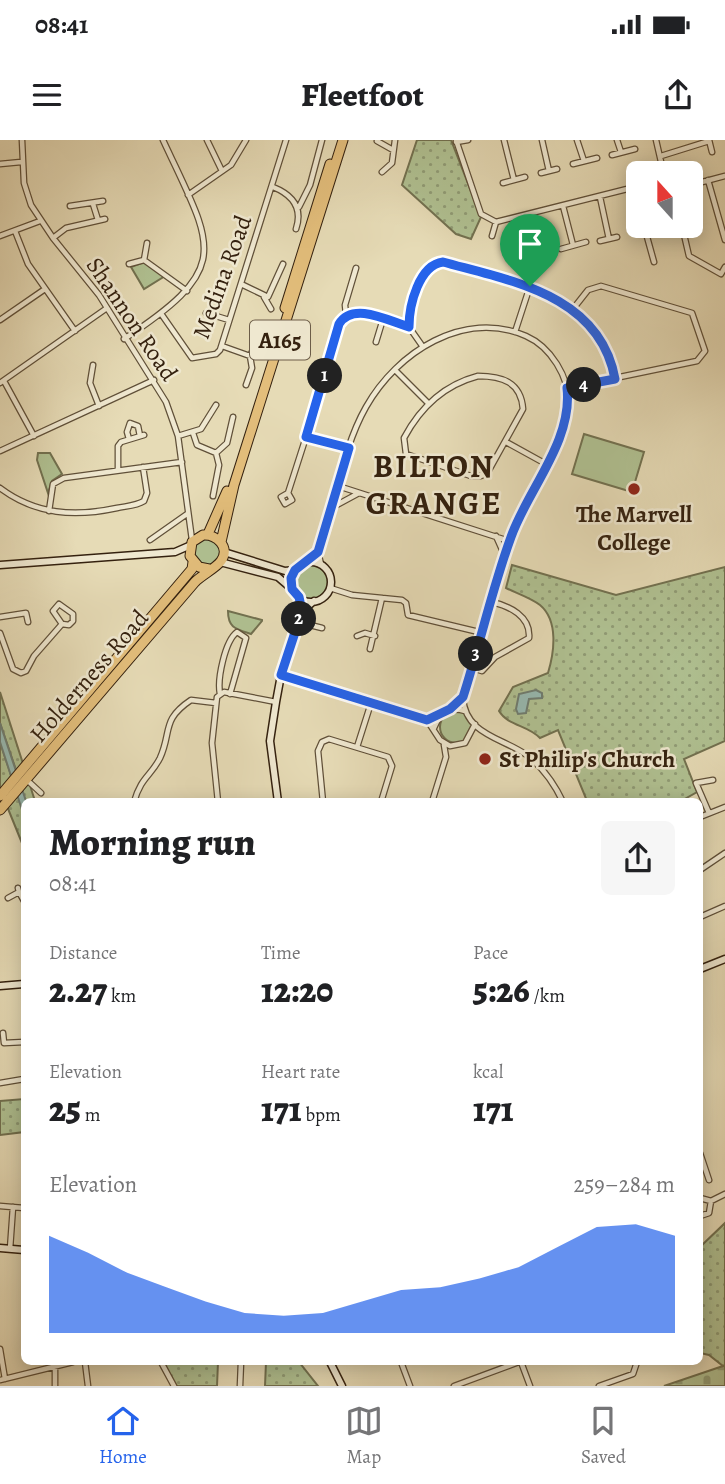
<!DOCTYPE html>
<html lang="en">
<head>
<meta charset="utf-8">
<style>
  body { margin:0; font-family:Alegreya,serif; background:#f6f6f6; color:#202124; height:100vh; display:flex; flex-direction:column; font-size:26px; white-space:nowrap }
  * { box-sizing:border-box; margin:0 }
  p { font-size:23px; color:#757577 }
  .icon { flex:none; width:38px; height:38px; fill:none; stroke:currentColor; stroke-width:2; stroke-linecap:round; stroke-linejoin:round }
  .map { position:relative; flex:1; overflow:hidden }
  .details { position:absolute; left:21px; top:658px; width:682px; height:567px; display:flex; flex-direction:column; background:#fff; border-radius:10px; box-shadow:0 4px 18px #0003 }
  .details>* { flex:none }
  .needle { width:46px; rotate:339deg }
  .buttons { position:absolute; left:626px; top:21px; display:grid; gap:14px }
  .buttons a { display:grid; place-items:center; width:77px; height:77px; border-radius:10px; background:#fff; box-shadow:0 4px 18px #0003; font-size:35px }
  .pin { position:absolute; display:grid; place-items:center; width:60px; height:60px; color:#fff; margin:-72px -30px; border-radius:50% 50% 50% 0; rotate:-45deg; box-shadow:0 0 7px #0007 }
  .pin .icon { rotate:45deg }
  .km { position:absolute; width:35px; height:35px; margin:-18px; border-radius:50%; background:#222; color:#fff; font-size:19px; line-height:35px; text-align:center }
  .round { display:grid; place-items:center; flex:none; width:74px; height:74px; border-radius:10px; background:#f6f6f6 }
  .summary { display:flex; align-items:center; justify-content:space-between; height:119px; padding:0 28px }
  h1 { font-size:38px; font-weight:800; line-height:52px }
  .figures { display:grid; grid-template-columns:repeat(3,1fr); gap:10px; height:119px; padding:7px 28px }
  .figures div { display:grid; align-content:center }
  .figures b { font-size:35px; font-weight:800 }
  .figures small { font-size:19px; font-weight:400 }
  .figures p { font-size:19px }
  .chart { height:196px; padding:14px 28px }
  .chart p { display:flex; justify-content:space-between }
  .chart svg { width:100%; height:126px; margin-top:7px; fill:#2563eb; opacity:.7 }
  .status { display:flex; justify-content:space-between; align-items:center; height:49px; padding:0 35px; background:#fff; direction:ltr }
  .status svg { height:19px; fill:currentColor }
  header { display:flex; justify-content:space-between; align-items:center; height:91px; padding:0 28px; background:#fff; font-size:32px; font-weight:800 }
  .tabs { display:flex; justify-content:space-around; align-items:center; height:98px; border-top:2px solid #e0e0e0; background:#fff; font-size:19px; color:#757577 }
  .tabs a { display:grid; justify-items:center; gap:4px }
  .tabs .current { color:#2563eb }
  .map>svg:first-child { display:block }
</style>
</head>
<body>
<div class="status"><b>08:41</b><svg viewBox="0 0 49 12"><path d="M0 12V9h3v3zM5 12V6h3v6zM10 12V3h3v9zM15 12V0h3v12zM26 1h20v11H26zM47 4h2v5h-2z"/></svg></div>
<header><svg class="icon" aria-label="menu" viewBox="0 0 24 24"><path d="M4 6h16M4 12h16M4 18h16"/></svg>Fleetfoot<svg class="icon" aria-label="share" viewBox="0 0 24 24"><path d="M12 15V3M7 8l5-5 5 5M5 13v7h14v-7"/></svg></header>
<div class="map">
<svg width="725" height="1246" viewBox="0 0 725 1246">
  <defs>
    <pattern id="cemetery-stones" width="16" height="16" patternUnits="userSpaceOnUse" patternTransform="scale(1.75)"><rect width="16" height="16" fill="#b0c192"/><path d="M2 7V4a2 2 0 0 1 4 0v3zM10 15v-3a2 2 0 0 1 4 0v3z" fill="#909c76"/></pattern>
    <pattern id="park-dots" width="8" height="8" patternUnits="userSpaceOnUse" patternTransform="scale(1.75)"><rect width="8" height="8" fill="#b0c192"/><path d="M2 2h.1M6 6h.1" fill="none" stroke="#909c76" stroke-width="1.8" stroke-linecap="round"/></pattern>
  </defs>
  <rect width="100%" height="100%" fill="#e6dbb6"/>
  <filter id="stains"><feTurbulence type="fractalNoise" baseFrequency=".00286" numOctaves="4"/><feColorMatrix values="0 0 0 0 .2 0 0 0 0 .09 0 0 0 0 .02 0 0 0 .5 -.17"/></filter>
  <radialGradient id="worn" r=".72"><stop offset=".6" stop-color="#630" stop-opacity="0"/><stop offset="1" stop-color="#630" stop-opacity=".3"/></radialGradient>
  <!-- grass -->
  <path fill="#b0c192" stroke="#727150" stroke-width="2" d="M144,122L165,136L144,149L131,127Z
    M584,294L644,312L632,352L572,334Z
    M38,313H50L62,334L52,341L48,353L37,320Z
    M194 412a13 13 0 1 1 26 0a13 13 0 1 1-26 0Z
    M294 442a17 17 0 1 1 34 0a17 17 0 1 1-34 0Z
    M228,471L262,480V481L251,494C236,489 228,488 228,471Z
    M440 587a16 16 0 1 1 32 0a16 16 0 1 1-32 0Z"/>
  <!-- cemetery -->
  <path fill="url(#cemetery-stones)" stroke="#727150" stroke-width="2" d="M725,1225V1246H664L723,1226Z"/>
  <!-- park -->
  <path fill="url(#park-dots)" stroke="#727150" stroke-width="2" d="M417,0H451L481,77L471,99L456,94L402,45Z
    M512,425L616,455L725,427V601L684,619L697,652L681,661H587L558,590L540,598C528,585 508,586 499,571L513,547L548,533C554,513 559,481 540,465C531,458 516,453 506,448Z
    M0,552L35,661L24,662V708L0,649V602L11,635L16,630L0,583Z
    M24,959V992L0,995V961Z
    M725,1083V1225L723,1226L709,1215L700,1213V1107Z
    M162,1222H218L217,1246H173Z
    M266,1222H299L318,1246H265Z"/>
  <!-- water -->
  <path fill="#97bab2" stroke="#6f7d71" stroke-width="2" d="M536,550L542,553V558L529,559L526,573L518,574L516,569L519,554Z
    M0,583L26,661L24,676L0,602Z"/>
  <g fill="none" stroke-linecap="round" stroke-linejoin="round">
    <defs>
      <path id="street" d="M22,0L24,43L31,65L53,98L99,155L166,262L178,296L192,400
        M207,0L222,31
        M456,0L481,74L496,82L639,46
        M504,0L514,40
        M542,0L549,31
        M577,0L584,21
        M617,0L621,12
        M656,0L662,26L660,33
        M709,0L712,12
        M377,1L393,10
        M456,2L468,0
        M612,15L635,9
        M661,16L709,1
        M0,24L21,22
        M573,24L597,18
        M382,32L392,23L395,0
        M541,33L557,29
        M708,40L725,100
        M503,43L525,37
        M691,45L725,36
        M273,47C293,55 303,68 296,89
        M634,48L639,65
        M188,55L231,25L246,0
        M600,57L609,99
        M93,64L98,80
        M70,66L103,61
        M563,66L573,105
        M299,67L310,45L322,0
        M644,86L654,122
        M682,86L689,116L721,134L725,127
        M15,91L28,124L75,191
        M0,96L40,81
        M492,96L496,82
        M53,98L66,88L105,79
        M600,101L617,97
        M561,109L586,102
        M144,120L147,103
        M129,124L144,120L187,151
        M241,144L268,157L283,124
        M264,157L271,169
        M206,173L229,180
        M162,175L192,218L216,214L220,210L286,0
        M346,175L345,165L356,128
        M0,180L45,149
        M409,187C410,165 419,125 443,122C512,141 600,155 615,239
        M515,192L530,146
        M124,199C235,126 213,108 163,0
        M376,202L383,179
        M222,206L250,216L252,228L246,245
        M250,216L259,197
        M93,225L90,243L99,266
        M395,230L428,263
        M478,236C502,236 521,242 523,269L488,332L481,336H471L406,314L404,298C420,268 444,245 478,236Z
        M4,241L34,296
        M0,243L107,168
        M567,248L697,221L705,211L692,173L601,146L588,150L573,169
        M193,293L197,305L216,313L227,303L233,277
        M178,296L201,289L216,265
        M306,297L339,184L346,175L358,172L409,187L423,207
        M129,299L127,292L130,283L138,286L140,296
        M506,302L546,324
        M0,311L154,240
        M118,330V306L121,302L144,295
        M338,346L509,401
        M0,348C36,375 75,377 117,368C126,366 136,366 144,361L147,353L143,327
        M288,353L281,357L285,364L292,360L288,353L306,297L350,308
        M213,356L219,325L216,313
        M333,367L359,353
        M49,371L53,344L64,338L182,322
        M496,396L504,414
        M150,400L187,374
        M318,412L321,424
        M307,422L318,412C336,365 341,311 366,267C397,212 464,169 526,196C551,207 569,237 569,264C569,291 548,319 536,342C499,408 486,485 463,557L450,569
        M330,448L352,455L402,460L406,463L408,475L483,493
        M0,477L26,473L28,482
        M298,482L322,488
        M0,493L13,529L21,533L26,531L34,516L62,484L69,485L73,481V474L59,464L53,471L62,484
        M357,496L365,493L375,496
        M370,509L382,458
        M472,528L482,531L495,517L529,498C531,476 509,466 492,462
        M281,535L427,580L440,600L450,606L465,603L475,584
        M220,554C217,539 225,501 237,492L246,498L230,554
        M463,558C465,594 502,598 525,614C542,626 554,643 563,662
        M434,588C440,573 448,566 465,571
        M357,607L371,563
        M27,640L41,653
        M134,662C141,637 151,636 160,618C172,592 161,580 191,560L216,563
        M218,662L212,603L217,557L224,552L276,562
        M323,662L318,611L322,602L329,599L388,617L392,626L381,662
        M432,662L446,617L444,605
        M709,673L696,643L713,640
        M700,677L725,667
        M700,730L725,713
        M19,752L24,761
        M8,758L19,752L18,748
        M700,777L725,766
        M3,893L4,903L24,902
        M0,943L24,939
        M700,1013L709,1040
        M700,1058L711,1061L725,1054
        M0,1066L24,1068
        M700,1076L709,1073L711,1061
        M10,1109L13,1067
        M0,1209L5,1239
        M85,1222L88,1246
        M161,1222L174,1246
        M401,1222L410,1246
        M521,1222L530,1246
        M0,1240L73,1222
        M55,1246V1222
        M240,1246L241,1222
        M454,1246L519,1222
        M599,1246L633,1234L637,1222"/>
      <path id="secondary" d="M224,412L285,431L295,430
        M220,422L278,437L292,449
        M291 442a20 20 0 1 1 40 0a20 20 0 1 1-40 0Z
        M0,425L175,412L191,405
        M278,662L270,601L276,562L281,535L302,471L314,461
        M700,829L725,819
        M0,846L24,844
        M0,1108L24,1110
        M330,1222L342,1246"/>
      <path id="highway" d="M285,168L330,24
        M208,394L227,351
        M221,402L234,345L343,0
        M0,656L192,429L193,422
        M0,670L195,442C202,435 216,428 221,421C231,407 216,394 203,395L192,402L190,416L199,427L209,429"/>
    </defs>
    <!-- street casing -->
    <use href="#street" stroke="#605039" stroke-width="7"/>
    <!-- secondary casing -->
    <use href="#secondary" stroke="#34210f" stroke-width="9"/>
    <!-- highway casing -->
    <use href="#highway" stroke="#34210f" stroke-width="11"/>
    <!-- street -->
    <use href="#street" stroke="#efe8d0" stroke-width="4.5"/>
    <!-- secondary -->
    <use href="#secondary" stroke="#efe8d0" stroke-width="6"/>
    <!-- highway -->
    <use href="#highway" stroke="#e3be7b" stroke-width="9"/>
  </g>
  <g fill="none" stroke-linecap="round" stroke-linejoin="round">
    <defs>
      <path id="route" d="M443,122C512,141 600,155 615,239L567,248C573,301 528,349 511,397C492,449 480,504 463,557L450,569L427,580L281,535L302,471L299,457L292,449L291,438L295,430L318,412L349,308L306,297L339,184C353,161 389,181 409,187C409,165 419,125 443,122Z"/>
    </defs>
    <!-- route casing -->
    <use href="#route" stroke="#fff" stroke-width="14"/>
    <!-- route -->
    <use href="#route" stroke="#2563eb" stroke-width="9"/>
  </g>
  <!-- markers -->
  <g fill="#8f2418" stroke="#efe8d0" stroke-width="2.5">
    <circle cx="634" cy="349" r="7"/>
    <circle cx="485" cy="619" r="7"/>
  </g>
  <g text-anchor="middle" stroke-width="5" stroke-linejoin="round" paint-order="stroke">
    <!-- shield labels -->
    <rect fill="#efe8d0" stroke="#6c5d49" stroke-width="2" x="250" y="180.5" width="60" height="39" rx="5"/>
    <g font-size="23" font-weight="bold" fill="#34210f">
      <text x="280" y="208">A165</text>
    </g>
    <!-- street labels -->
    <g font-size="24" fill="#34210f" stroke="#efe8d0">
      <text transform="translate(222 137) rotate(-70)" y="8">Medina Road</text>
      <text transform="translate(132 179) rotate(56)" y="8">Shannon Road</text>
      <text transform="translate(89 536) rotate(-49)" y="8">Holderness Road</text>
    </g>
    <!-- poi labels -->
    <g font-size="24" font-weight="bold" fill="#34210f" stroke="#efe8d0">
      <text x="634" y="382">The Marvell<tspan x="634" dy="28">College</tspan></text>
      <text x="499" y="627" text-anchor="start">St Philip's Church</text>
    </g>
    <!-- district labels -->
    <g font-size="32" font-weight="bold" letter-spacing="2" fill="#34210f" stroke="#efe8d0">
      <text x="434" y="337">BILTON<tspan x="434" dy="37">GRANGE</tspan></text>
    </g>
  </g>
  <rect width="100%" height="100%" filter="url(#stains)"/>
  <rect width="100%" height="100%" fill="url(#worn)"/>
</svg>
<div class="buttons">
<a><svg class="needle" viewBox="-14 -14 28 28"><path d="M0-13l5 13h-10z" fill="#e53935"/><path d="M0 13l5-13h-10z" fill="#757577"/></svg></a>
</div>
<div class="pin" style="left:530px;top:146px;background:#1e9e55"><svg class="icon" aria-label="arrive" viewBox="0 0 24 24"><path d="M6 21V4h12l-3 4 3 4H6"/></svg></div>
<b class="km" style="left:325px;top:236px">1</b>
<b class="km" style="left:299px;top:479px">2</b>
<b class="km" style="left:476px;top:514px">3</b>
<b class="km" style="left:584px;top:245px">4</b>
<section class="details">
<div class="summary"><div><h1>Morning run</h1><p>08:41</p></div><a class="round"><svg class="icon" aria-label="share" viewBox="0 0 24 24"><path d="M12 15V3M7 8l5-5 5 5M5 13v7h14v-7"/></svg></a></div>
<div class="figures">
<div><p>Distance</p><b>2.27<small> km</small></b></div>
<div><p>Time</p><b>12:20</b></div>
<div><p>Pace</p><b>5:26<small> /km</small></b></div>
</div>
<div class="figures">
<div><p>Elevation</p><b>25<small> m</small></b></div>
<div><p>Heart rate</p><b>171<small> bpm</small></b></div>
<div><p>kcal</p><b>171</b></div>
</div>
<div class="chart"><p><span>Elevation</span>259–284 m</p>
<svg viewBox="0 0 160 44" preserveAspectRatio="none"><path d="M0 44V10L10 16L20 23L30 28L40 33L50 37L60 38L70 37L80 33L90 29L100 28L110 25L120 21L130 14L140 7L150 6L160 10V44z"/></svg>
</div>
</section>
</div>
<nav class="tabs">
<a class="current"><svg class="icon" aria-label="home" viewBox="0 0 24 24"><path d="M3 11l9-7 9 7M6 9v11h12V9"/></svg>Home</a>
<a><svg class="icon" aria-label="map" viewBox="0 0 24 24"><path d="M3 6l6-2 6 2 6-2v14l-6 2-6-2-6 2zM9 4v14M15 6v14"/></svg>Map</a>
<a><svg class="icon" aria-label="saved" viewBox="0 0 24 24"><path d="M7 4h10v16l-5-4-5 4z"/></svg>Saved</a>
</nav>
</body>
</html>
